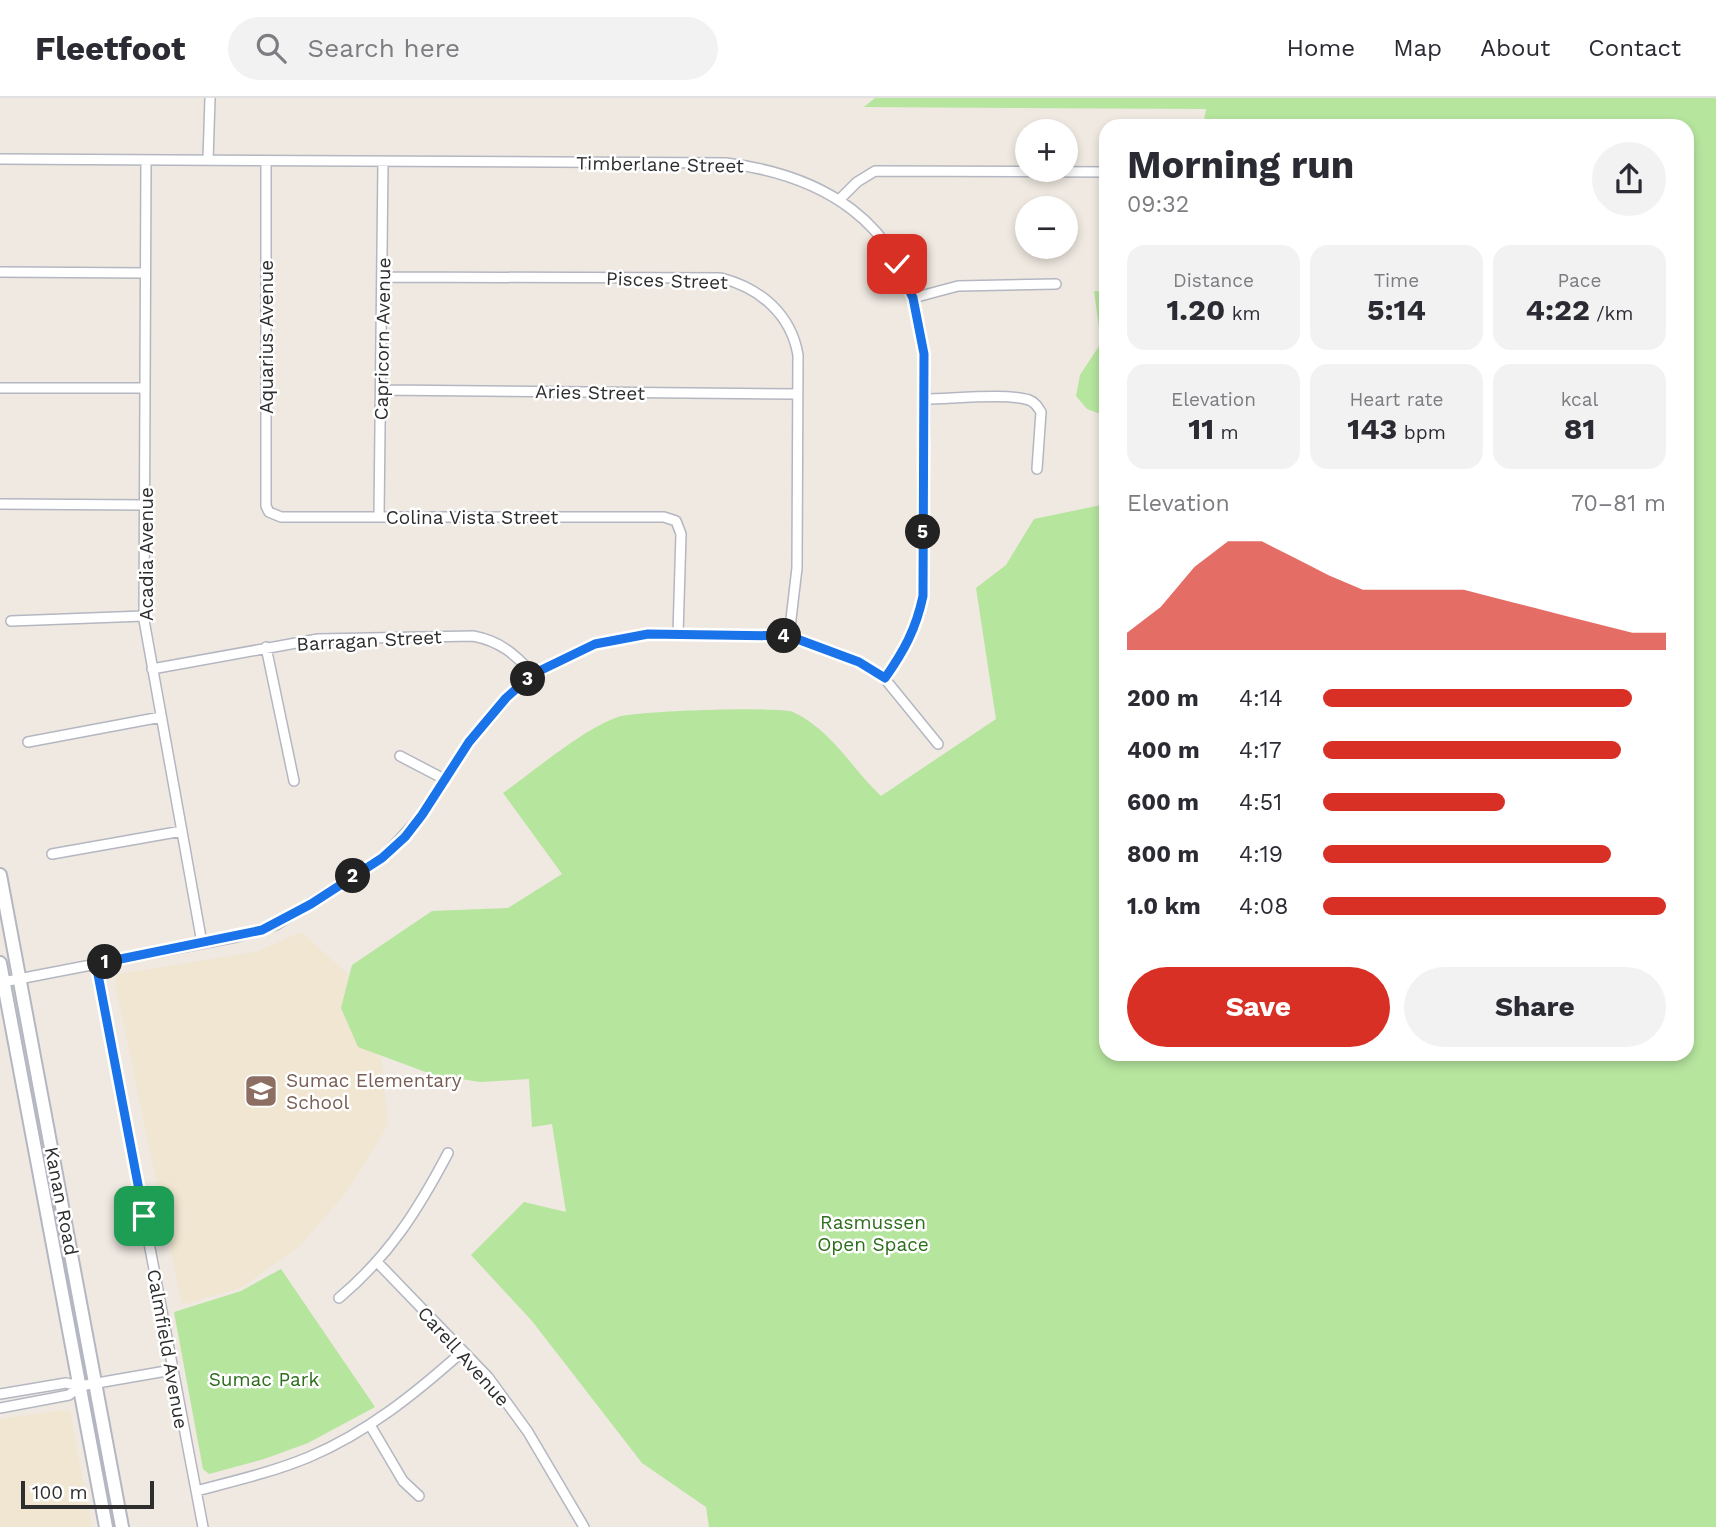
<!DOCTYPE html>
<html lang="en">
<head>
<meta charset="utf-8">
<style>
  body { margin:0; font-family:"Work Sans",sans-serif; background:#f2f2f3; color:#2b2b33; height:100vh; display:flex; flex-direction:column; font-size:26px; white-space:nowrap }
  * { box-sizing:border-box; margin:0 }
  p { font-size:23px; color:#7c7c81 }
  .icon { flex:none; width:38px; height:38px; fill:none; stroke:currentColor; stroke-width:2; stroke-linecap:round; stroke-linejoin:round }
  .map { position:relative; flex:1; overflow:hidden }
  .side { position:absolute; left:1099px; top:21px; width:595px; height:942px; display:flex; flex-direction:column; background:#fff; border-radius:21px; box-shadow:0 4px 10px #0003 }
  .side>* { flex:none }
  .buttons { position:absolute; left:1015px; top:21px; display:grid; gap:14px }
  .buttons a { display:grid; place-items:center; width:63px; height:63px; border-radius:50%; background:#fff; box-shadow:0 4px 10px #0003; font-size:35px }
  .scale { position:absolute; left:21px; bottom:18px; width:133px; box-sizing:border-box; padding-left:7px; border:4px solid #2e2e2e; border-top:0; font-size:19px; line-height:24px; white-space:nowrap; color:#2e2e2e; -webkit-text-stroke:5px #fff; paint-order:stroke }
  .pin { position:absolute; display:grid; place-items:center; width:60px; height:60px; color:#fff; margin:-30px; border-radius:14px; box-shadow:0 4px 10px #0006 }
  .km { position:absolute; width:35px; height:35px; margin:-18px; border-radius:50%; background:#222; color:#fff; font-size:19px; line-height:35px; text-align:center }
  .round { display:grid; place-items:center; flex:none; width:74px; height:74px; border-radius:37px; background:#f2f2f3 }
  .summary { display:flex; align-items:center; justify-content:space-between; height:119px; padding:0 28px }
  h1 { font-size:38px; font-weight:700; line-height:52px }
  .figures { display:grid; grid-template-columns:repeat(3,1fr); gap:10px; height:119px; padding:7px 28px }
  .figures div { display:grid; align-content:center; border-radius:18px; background:#f2f2f3; text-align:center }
  .figures b { font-size:30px; font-weight:700 }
  .figures small { font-size:19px; font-weight:400 }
  .figures p { font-size:19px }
  .chart { height:196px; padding:14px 28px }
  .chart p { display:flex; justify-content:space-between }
  .chart svg { width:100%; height:126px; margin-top:7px; fill:#d93025; opacity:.7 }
  .action { display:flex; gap:14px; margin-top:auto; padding:14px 28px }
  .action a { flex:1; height:80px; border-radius:42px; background:#d93025; color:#fff; font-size:28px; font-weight:700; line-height:80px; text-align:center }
  .action a+a { background:#f2f2f3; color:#2b2b33 }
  ul { padding:0 28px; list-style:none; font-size:23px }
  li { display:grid; grid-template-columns:112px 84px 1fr; align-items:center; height:52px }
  li i { height:18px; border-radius:9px; background:#d93025 }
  header { display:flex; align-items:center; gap:42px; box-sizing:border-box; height:98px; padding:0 35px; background:#fff; border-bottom:2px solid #e1e1e2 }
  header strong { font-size:33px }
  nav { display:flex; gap:38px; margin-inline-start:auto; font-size:24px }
  .search { width:490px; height:63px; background:#f2f2f3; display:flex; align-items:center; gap:18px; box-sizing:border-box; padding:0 24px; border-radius:38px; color:#7c7c81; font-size:26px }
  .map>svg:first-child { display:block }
</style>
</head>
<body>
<header>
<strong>Fleetfoot</strong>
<div class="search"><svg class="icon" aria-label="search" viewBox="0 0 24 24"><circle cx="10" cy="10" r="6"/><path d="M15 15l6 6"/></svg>Search here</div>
<nav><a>Home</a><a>Map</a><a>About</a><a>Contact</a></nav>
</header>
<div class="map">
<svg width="1716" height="1429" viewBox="0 0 1716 1429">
  <rect width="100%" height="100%" fill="#efe9e1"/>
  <!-- education -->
  <path fill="#f0e6d1" d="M301,834L351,879L374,891L388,1027L348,1092L300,1148L241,1190L182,1207L115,885L118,876L256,854Z
    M64,1312L70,1314L92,1429H0V1321Z"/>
  <!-- green -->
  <path fill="#b6e59e" d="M875,0H1716V1429H709L706,1409L642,1365L532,1223L471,1157L524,1104L566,1114L552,1026L532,1029L529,981L480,984L431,976L358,949L341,910L352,867L432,813L508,810L562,776L503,695C534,673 583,631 618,619C635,613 780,608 793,614C831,631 852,671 881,698L996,621L976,490L1006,467L1034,421L1106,406V956H1687V28H1203L1206,11L864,9Z
    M1094,193L1106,194V318L1087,311L1076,298L1080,277L1101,245Z
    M281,1171L375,1309L308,1345L264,1361L209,1376L203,1371L174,1214L241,1193Z"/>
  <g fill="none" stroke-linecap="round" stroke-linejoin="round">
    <defs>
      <path id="street" d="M0,61L726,65C823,77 900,123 919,226C928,273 925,322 923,370C922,412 923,455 923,498C916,531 904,553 885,581
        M146,62L144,522L202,845
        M208,62L210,0
        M266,63V408L269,414L281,419H664L676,423L681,436L678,536
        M840,101L857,84L875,73L1106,74
        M0,174L145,175
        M383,179L721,180C760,190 791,216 798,257L797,470L789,538
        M913,200L958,188L1056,186
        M0,290H145
        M382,292L797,296
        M925,301C950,301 1008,295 1029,302C1035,304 1038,309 1041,314L1037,371
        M1,406L146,407
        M379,418L383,64
        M11,523L144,518
        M266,549L294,683
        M152,571L318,541L473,538C500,543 515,556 533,576
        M28,644L161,619
        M400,658L444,681
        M52,756L182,733
        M96,866L203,1429
        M3,884L236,839L276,827L382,760L422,717L469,644L506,600L533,576L595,546L648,536L789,538L859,564L885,581L938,646
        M378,1165L488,1279L528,1334L584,1429
        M339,1200C389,1158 418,1112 448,1055
        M0,1296L66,1285L80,1288L172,1272
        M0,1310L69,1297L80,1288
        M370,1327L403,1383L419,1398
        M196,1393C234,1383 273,1374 309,1359C368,1334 416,1295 463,1253"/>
      <path id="secondary" d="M0,777L122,1429
        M0,865L106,1429"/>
    </defs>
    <!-- street casing -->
    <use href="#street" stroke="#b4b7c1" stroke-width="12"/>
    <!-- secondary casing -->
    <use href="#secondary" stroke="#b4b7c1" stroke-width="16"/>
    <!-- street -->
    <use href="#street" stroke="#fff" stroke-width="9"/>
    <!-- secondary -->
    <use href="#secondary" stroke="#fff" stroke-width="12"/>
  </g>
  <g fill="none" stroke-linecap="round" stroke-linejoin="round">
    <defs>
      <path id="route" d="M144,1118L96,866L262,832L311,806L382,760L405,739L422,717L469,644L506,600L533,576L595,546L648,536L789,538L859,564L885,580C904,553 916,531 923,498L924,256L913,200L897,166"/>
    </defs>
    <!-- route casing -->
    <use href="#route" stroke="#fff" stroke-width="14"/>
    <!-- route -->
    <use href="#route" stroke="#1a73e8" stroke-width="9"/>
  </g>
  <!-- icons -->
  <defs>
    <symbol id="school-square" viewBox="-11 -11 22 22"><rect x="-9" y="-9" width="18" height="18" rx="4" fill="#8d6e63" stroke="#fff"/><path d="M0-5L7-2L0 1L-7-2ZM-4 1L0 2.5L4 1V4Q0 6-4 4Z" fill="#fff"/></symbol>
  </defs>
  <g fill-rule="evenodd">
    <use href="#school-square" x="242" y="974" width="38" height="38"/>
  </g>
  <g text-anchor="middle" stroke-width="5" stroke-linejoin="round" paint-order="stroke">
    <!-- street labels -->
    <g font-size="19" fill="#2e2e2e" stroke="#fff">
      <text transform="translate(660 66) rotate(1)" y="7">Timberlane Street</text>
      <text transform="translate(667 182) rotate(2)" y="7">Pisces Street</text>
      <text transform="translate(266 239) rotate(-90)" y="7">Aquarius Avenue</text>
      <text transform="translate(382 241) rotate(-89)" y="7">Capricorn Avenue</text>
      <text transform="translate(590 294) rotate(1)" y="7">Aries Street</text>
      <text x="472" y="426">Colina Vista Street</text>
      <text transform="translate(146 456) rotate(-90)" y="7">Acadia Avenue</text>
      <text transform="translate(369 542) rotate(-3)" y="7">Barragan Street</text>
      <text transform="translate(62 1103) rotate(79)" y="7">Kanan Road</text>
      <text transform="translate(168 1251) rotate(80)" y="7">Calmfield Avenue</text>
      <text transform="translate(464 1258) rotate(48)" y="7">Carell Avenue</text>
    </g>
    <!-- education labels -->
    <g font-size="19" fill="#785e54" stroke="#fff" text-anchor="start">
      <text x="286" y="989">Sumac Elementary<tspan x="286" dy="22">School</tspan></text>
    </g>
    <!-- park labels -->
    <g font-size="19" fill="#2c6e1b" stroke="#fff">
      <text x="873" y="1131">Rasmussen<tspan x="873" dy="22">Open Space</tspan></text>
      <text x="264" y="1288">Sumac Park</text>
    </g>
  </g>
</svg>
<div class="buttons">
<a>+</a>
<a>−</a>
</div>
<div class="scale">100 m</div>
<div class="pin" style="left:144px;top:1118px;background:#1e9e55"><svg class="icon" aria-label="arrive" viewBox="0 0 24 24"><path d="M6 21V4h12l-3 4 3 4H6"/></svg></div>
<div class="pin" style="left:897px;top:166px;background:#d93025"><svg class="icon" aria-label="check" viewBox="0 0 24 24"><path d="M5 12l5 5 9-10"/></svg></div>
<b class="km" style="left:105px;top:864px">1</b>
<b class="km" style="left:353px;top:778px">2</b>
<b class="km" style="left:528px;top:581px">3</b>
<b class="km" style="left:784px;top:538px">4</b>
<b class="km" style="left:923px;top:434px">5</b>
<section class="side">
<div class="summary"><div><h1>Morning run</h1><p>09:32</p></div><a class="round"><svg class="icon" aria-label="share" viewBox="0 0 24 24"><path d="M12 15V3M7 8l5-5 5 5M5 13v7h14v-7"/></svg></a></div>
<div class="figures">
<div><p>Distance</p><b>1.20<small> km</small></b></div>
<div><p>Time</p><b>5:14</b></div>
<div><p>Pace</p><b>4:22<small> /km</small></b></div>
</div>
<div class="figures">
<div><p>Elevation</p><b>11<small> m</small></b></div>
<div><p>Heart rate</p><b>143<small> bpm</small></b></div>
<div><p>kcal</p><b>81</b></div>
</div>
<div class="chart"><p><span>Elevation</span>70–81 m</p>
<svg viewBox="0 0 160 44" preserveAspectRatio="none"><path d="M0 44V38L10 29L20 15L30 6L40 6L50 12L60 18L70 23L80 23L90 23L100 23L110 26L120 29L130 32L140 35L150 38L160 38V44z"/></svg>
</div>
<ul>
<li><b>200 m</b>4:14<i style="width:90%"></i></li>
<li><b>400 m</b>4:17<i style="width:87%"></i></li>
<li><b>600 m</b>4:51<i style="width:53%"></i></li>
<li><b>800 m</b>4:19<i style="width:84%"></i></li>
<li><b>1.0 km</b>4:08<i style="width:100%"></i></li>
</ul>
<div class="action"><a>Save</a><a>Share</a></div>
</section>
</div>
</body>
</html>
